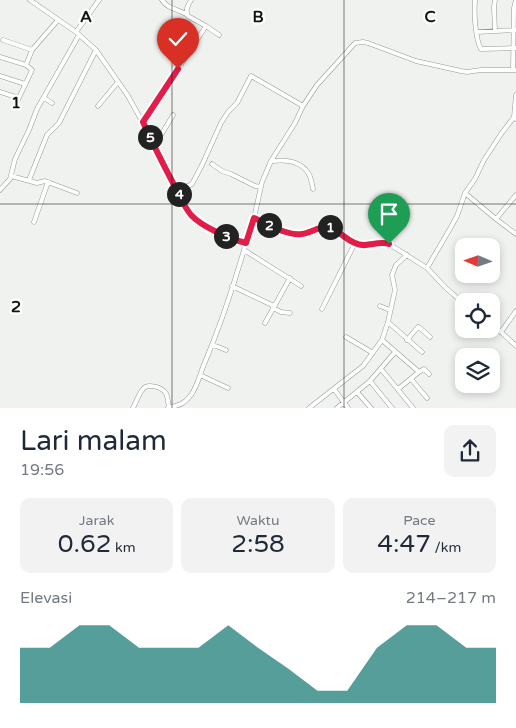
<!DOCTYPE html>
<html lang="id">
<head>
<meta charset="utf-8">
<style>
  body { margin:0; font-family:"Varela Round",sans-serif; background:#f2f2f3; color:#1f2937; height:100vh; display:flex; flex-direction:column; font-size:19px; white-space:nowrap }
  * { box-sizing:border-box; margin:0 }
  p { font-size:16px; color:#747a83 }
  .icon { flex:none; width:28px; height:28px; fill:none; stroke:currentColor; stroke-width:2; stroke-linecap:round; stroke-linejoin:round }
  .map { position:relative; height:408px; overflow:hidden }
  .details { display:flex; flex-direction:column; background:#fff; flex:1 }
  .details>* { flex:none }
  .needle { width:32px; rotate:272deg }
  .tools { position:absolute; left:455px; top:238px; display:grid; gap:10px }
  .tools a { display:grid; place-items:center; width:45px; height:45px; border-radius:10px; background:#fff; box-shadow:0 2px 8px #0003; font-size:25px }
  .pin { position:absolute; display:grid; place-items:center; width:42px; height:42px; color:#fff; margin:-51px -21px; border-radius:50% 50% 50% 0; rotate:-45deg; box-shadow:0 0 5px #0007 }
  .pin .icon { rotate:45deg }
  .km { position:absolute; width:25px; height:25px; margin:-12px; border-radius:50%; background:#222; color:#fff; font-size:14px; line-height:25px; text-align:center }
  .round { display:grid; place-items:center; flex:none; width:52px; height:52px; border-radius:10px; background:#f2f2f3 }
  .overview { display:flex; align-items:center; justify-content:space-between; height:85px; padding:0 20px }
  h1 { font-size:28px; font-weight:600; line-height:38px }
  .stats { display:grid; grid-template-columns:repeat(3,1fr); gap:8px; height:85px; padding:5px 20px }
  .stats div { display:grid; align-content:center; border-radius:10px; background:#f2f2f3; text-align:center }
  .stats b { font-size:25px; font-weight:600 }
  .stats small { font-size:14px; font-weight:400 }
  .stats p { font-size:14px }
  .chart { height:140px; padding:10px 20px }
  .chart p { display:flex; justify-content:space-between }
  .chart svg { width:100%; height:90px; margin-top:5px; fill:#0f766e; opacity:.7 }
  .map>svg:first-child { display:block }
</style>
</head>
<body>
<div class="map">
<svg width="516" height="408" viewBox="0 0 516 408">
  <rect width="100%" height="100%" fill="#eff2ef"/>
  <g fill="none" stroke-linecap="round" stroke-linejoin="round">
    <defs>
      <path id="street" d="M30,0L76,32L96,50L128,96L143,123L154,147L183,203L192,216L204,224L225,236L246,243L254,218L262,182L271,161L295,123L303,106L317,85L355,43L363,42L368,43L416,61L461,71L467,72L481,70H516
        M162,0C168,9 177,9 186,14
        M475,0C474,13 475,38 481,49L516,48
        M495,0L494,7L495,31
        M206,26L219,35
        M76,32L99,0
        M477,32L516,30
        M3,40L32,50L58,20
        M0,57L26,65
        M513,70L514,8L516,0
        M0,76L25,84
        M0,92L19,98
        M516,95L514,117L516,119
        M44,98L52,103
        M17,102L32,70L26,65L32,50
        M98,106L118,82
        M143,123L206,26L188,16C185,10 188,5 191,0
        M154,147L173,115
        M272,161C284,160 297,160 306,170C311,175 312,183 313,189
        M212,164L222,171L231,174L255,186L261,187
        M11,176L37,183L45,181L77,193
        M29,180L47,135L59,123L96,50
        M176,189L180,187L188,186L192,184L202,165L221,123L228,112L237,103L251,76L253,77L303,106
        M0,190L10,179L15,159L29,130L37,109L79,35
        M465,193L496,219
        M516,195L496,219L516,234
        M254,218C268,224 286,236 302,234C311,233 319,226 328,227C338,228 349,244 362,245C371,247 379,241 389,244L427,268L445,287L464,304
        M34,222L48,182
        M244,250L301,286
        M427,268L451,227L457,216L465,193L475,179L484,160L501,134L514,117
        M232,286L274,306
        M380,306L390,310
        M273,308L281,312L290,313
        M322,309L355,243
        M388,322L422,352
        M265,323L290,278
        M491,325L502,333L516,346
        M501,332L516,311
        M346,337L373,353
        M382,340L419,372
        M407,340L418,327H419L430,337
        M213,345L226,350
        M381,369L413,408
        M200,375L228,388
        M411,379L427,398
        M370,381L392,408
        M334,389L348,408
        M398,389L419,372L424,369L429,374
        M357,392L371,408
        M133,408C136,402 139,394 143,389C147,383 161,387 165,392C168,395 168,403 169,408
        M168,408C179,405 183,405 191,395C197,387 199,377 203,367C220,327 234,285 246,243
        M309,408L363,366L382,340L388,322L395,290L392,275L396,265L407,255
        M337,408L370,381L395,352"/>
    </defs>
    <!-- street casing -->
    <use href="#street" stroke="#949895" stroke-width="5"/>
    <!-- street -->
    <use href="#street" stroke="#fff" stroke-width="4"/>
  </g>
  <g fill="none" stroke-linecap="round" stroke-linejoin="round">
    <defs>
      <path id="route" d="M178,69L143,122C152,142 162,162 172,181C178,193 183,205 191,215C202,227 230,239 246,243L254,218C268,224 286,236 302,234C311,233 319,226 328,227C336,228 346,240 355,243C366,249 377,240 389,244"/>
    </defs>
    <!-- route casing -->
    <use href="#route" stroke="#fff" stroke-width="10"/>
    <!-- route -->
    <use href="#route" stroke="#e11d48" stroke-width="6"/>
  </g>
  <!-- grid -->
  <path fill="none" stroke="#111211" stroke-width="1" stroke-opacity="0.55" d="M172,0V408M344,0V408M0,204H516"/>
  <g font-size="16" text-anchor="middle" font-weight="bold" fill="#111211" stroke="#fdfffe" stroke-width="4.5" stroke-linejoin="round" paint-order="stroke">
    <text x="86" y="22">A</text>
    <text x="258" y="22">B</text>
    <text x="430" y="22">C</text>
    <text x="16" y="108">1</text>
    <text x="16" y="312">2</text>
  </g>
</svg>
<div class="tools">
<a><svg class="needle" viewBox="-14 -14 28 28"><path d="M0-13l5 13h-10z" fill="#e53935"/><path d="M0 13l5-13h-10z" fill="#747a83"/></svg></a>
<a><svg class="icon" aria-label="locate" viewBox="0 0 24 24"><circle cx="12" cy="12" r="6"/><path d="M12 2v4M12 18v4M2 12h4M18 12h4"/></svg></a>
<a><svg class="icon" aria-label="layers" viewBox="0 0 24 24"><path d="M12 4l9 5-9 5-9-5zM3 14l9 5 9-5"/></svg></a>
</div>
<div class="pin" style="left:389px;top:244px;background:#1e9e55"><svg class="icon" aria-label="arrive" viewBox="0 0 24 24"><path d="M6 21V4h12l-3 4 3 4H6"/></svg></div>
<div class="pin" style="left:178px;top:69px;background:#d93025"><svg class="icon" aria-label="check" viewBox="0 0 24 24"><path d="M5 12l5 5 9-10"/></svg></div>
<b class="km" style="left:330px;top:227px">1</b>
<b class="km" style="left:269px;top:225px">2</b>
<b class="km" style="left:226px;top:236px">3</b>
<b class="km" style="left:179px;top:194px">4</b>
<b class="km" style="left:150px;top:137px">5</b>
</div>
<section class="details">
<div class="overview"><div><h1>Lari malam</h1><p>19:56</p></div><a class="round"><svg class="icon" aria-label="share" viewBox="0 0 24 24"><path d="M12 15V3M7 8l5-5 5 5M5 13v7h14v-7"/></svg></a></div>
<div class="stats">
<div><p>Jarak</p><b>0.62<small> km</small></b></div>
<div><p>Waktu</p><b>2:58</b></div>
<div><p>Pace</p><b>4:47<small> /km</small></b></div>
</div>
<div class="chart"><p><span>Elevasi</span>214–217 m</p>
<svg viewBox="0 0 160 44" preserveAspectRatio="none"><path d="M0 44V17L10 17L20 6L30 6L40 17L50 17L60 17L70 6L80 17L90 27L100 38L110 38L120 17L130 6L140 6L150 17L160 17V44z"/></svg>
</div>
</section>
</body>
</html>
